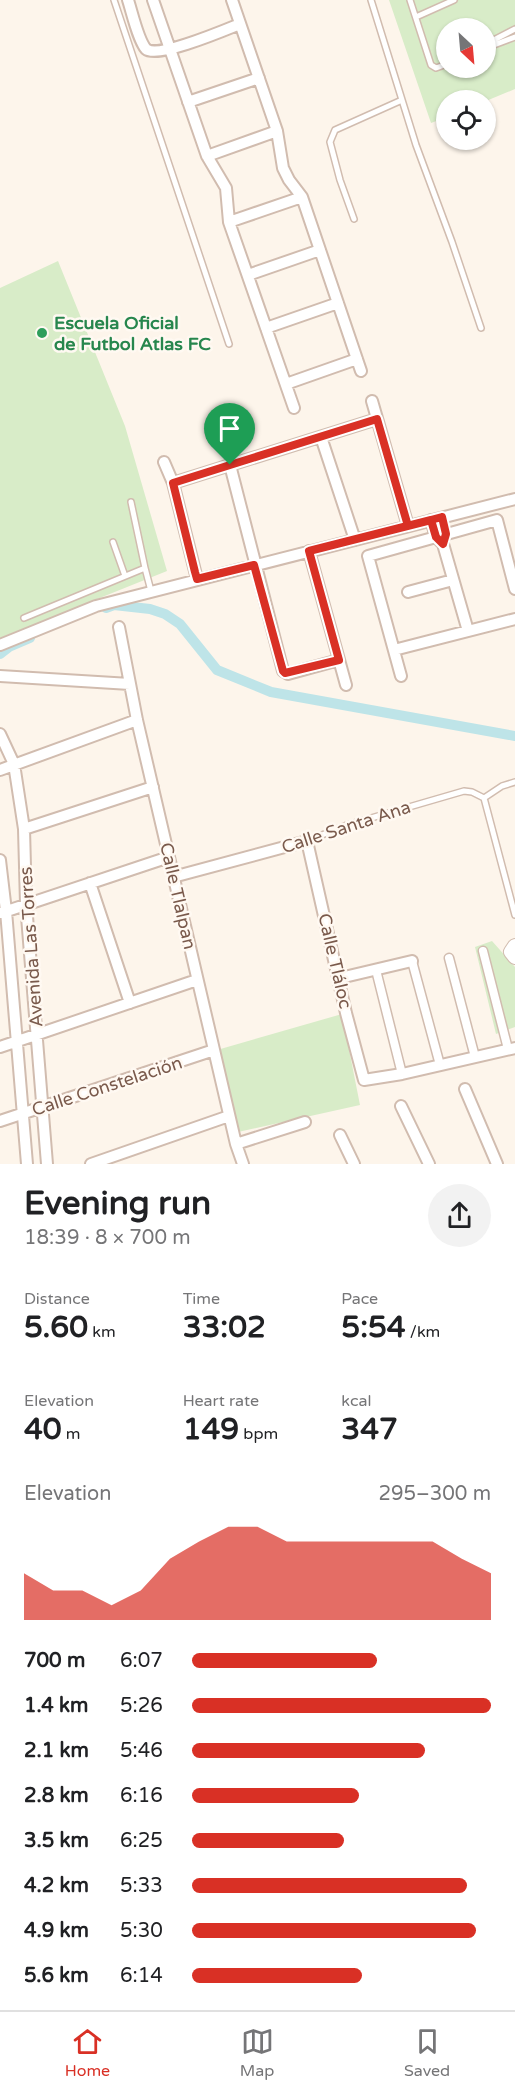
<!DOCTYPE html>
<html lang="en">
<head>
<meta charset="utf-8">
<style>
  body { margin:0; font-family:"Varela Round",sans-serif; background:#f2f2f2; color:#202124; height:100vh; display:flex; flex-direction:column; font-size:22px; white-space:nowrap }
  * { box-sizing:border-box; margin:0 }
  p { font-size:20px; color:#757577 }
  .icon { flex:none; width:33px; height:33px; fill:none; stroke:currentColor; stroke-width:2; stroke-linecap:round; stroke-linejoin:round }
  .map { position:relative; height:1164px; overflow:hidden }
  .drawer { display:flex; flex-direction:column; background:#fff; flex:1 }
  .drawer>* { flex:none }
  .needle { width:39px; rotate:154deg }
  .controls { position:absolute; left:436px; top:18px; display:grid; gap:12px }
  .controls a { display:grid; place-items:center; width:60px; height:60px; border-radius:50%; background:#fff; box-shadow:0 2px 4px #0004; font-size:30px }
  .pin { position:absolute; display:grid; place-items:center; width:51px; height:51px; color:#fff; margin:-62px -26px; border-radius:50% 50% 50% 0; rotate:-45deg; box-shadow:0 0 6px #0007 }
  .pin .icon { rotate:45deg }
  .round { display:grid; place-items:center; flex:none; width:63px; height:63px; border-radius:32px; background:#f2f2f2 }
  .head { display:flex; align-items:center; justify-content:space-between; height:102px; padding:0 24px }
  h1 { font-size:33px; font-weight:800; line-height:45px }
  .stats { display:grid; grid-template-columns:repeat(3,1fr); gap:9px; height:102px; padding:6px 24px }
  .stats div { display:grid; align-content:center }
  .stats b { font-size:30px; font-weight:800 }
  .stats small { font-size:16px; font-weight:400 }
  .stats p { font-size:16px }
  .chart { height:168px; padding:12px 24px }
  .chart p { display:flex; justify-content:space-between }
  .chart svg { width:100%; height:108px; margin-top:6px; fill:#d93025; opacity:.7 }
  ul { padding:0 24px; list-style:none; font-size:20px }
  li { display:grid; grid-template-columns:96px 72px 1fr; align-items:center; height:45px }
  li i { height:15px; border-radius:8px; background:#d93025 }
  .tabs { display:flex; justify-content:space-around; align-items:center; height:84px; border-top:2px solid #e0e0e0; background:#fff; font-size:16px; color:#757577 }
  .tabs a { display:grid; justify-items:center; gap:3px }
  .tabs .active { color:#d93025 }
  .map>svg:first-child { display:block }
</style>
</head>
<body>
<div class="map">
<svg width="515" height="1164" viewBox="0 0 515 1164">
  <rect width="100%" height="100%" fill="#fdf5eb"/>
  <!-- green -->
  <path fill="#d8ecc8" fill-rule="evenodd" d="M389,0H515V89L486,101L447,100V117L431,123ZM447,28H486V68H447Z
    M58,261L125,426L167,571L0,638V288Z
    M492,941L515,967V1027L496,1034L475,947Z
    M342,1014L360,1105L238,1132L217,1050Z"/>
  <g fill="none" stroke-linecap="round" stroke-linejoin="round">
    <!-- canal -->
    <path stroke="#bee4e8" stroke-width="10" d="M106,608L114,605L150,609L165,614L180,624L217,670L271,692L515,736
      M0,654L9,647L30,638"/>
    <defs>
      <path id="service" d="M114,0L229,344
        M371,0L416,145L452,242L481,328
        M410,0L431,65L436,68L447,64
        M416,17L454,0
        M486,44L515,29
        M486,48L515,37
        M354,219L340,180L330,142L335,130L402,100
        M113,542L125,576
        M145,568L151,591
        M24,618L145,568L131,502
        M484,798L515,915
        M307,841L347,825L464,791L472,792L484,798L502,786L515,782"/>
      <path id="pedestrian" d="M483,951L508,1049
        M449,958L475,1057
        M412,961L440,1065
        M376,970L402,1074"/>
      <path id="minor" d="M128,0C132,12 138,40 146,49C157,59 225,30 240,24
        M153,0L207,156L226,188L229,222L294,408
        M232,0L277,131L283,168L289,180L302,197L361,371
        M188,102L259,78
        M207,156L277,131
        M229,222L302,197
        M248,275L320,250
        M266,328L338,303
        M286,384L357,359
        M372,401L408,526
        M321,437L355,540
        M164,462L173,483L197,579
        M230,465L283,671L288,674L339,660
        M173,483L377,419
        M431,520L436,537L443,544L468,631
        M309,551L346,685
        M408,592L453,580
        M119,627L137,720L236,1144L243,1164
        M0,645L96,606L515,499
        M394,650L515,619
        M0,676L130,684
        M401,676L368,556L497,520L515,589
        M0,734L14,764L24,829L26,904L47,1164
        M0,770L137,720
        M24,829L153,787
        M0,860L6,911L27,1164
        M173,877L307,841L346,1013L364,1080L402,1074L515,1048
        M90,883L130,1003
        M1,913L169,857
        M340,978L412,961
        M0,1047L197,980
        M465,1089L497,1164
        M401,1106L429,1164
        M0,1121L214,1050
        M340,1135L354,1164
        M236,1144L305,1122
        M91,1164L229,1116"/>
      <path id="tertiary" d="M515,946L511,952L515,957"/>
    </defs>
    <!-- service casing -->
    <use href="#service" stroke="#d1bcaf" stroke-width="8"/>
    <!-- pedestrian casing -->
    <use href="#pedestrian" stroke="#d1bcaf" stroke-width="11"/>
    <!-- minor casing -->
    <use href="#minor" stroke="#d1bcaf" stroke-width="14"/>
    <!-- tertiary casing -->
    <use href="#tertiary" stroke="#d1bcaf" stroke-width="16"/>
    <!-- service -->
    <use href="#service" stroke="#fff" stroke-width="5"/>
    <!-- pedestrian -->
    <use href="#pedestrian" stroke="#fff" stroke-width="8"/>
    <!-- minor -->
    <use href="#minor" stroke="#fff" stroke-width="10"/>
    <!-- tertiary -->
    <use href="#tertiary" stroke="#fff" stroke-width="14"/>
  </g>
  <g fill="none" stroke-linecap="round" stroke-linejoin="round">
    <defs>
      <path id="route" d="M230,465L173,483L195,572L197,579L254,565L283,671L285,673L339,660L309,551L431,520L436,537L443,544L446,534L442,517L408,526L377,419L230,465"/>
    </defs>
    <!-- route casing -->
    <use href="#route" stroke="#fff" stroke-width="12"/>
    <!-- route -->
    <use href="#route" stroke="#d93025" stroke-width="8"/>
  </g>
  <!-- markers -->
  <circle fill="#2e9e5b" stroke="#fff9f2" stroke-width="2" cx="42" cy="333" r="6"/>
  <g text-anchor="middle" stroke-width="5" stroke-linejoin="round" paint-order="stroke">
    <!-- leisure labels -->
    <g font-size="18" font-weight="bold" fill="#27864d" stroke="#fff9f2" text-anchor="start">
      <text x="54" y="329">Escuela Oficial<tspan x="54" dy="21">de Futbol Atlas FC</tspan></text>
    </g>
    <!-- street labels -->
    <g font-size="18" fill="#7a5a4c" stroke="#fff9f2">
      <text transform="translate(346 827) rotate(-18)" y="6">Calle Santa Ana</text>
      <text transform="translate(178 896) rotate(77)" y="6">Calle Tlalpan</text>
      <text transform="translate(31 947) rotate(-94)" y="6">Avenida Las Torres</text>
      <text transform="translate(335 961) rotate(77)" y="6">Calle Tláloc</text>
      <text transform="translate(107 1086) rotate(-18)" y="6">Calle Constelación</text>
    </g>
  </g>
</svg>
<div class="controls">
<a><svg class="needle" viewBox="-14 -14 28 28"><path d="M0-13l5 13h-10z" fill="#e53935"/><path d="M0 13l5-13h-10z" fill="#757577"/></svg></a>
<a><svg class="icon" aria-label="locate" viewBox="0 0 24 24"><circle cx="12" cy="12" r="6"/><path d="M12 2v4M12 18v4M2 12h4M18 12h4"/></svg></a>
</div>
<div class="pin" style="left:230px;top:465px;background:#1e9e55"><svg class="icon" aria-label="arrive" viewBox="0 0 24 24"><path d="M6 21V4h12l-3 4 3 4H6"/></svg></div>
</div>
<section class="drawer">
<div class="head"><div><h1>Evening run</h1><p>18:39 · 8 × 700 m</p></div><a class="round"><svg class="icon" aria-label="share" viewBox="0 0 24 24"><path d="M12 15V3M7 8l5-5 5 5M5 13v7h14v-7"/></svg></a></div>
<div class="stats">
<div><p>Distance</p><b>5.60<small> km</small></b></div>
<div><p>Time</p><b>33:02</b></div>
<div><p>Pace</p><b>5:54<small> /km</small></b></div>
</div>
<div class="stats">
<div><p>Elevation</p><b>40<small> m</small></b></div>
<div><p>Heart rate</p><b>149<small> bpm</small></b></div>
<div><p>kcal</p><b>347</b></div>
</div>
<div class="chart"><p><span>Elevation</span>295–300 m</p>
<svg viewBox="0 0 160 44" preserveAspectRatio="none"><path d="M0 44V25L10 32L20 32L30 38L40 32L50 19L60 12L70 6L80 6L90 12L100 12L110 12L120 12L130 12L140 12L150 19L160 25V44z"/></svg>
</div>
<ul>
<li><b>700 m</b>6:07<i style="width:62%"></i></li>
<li><b>1.4 km</b>5:26<i style="width:100%"></i></li>
<li><b>2.1 km</b>5:46<i style="width:78%"></i></li>
<li><b>2.8 km</b>6:16<i style="width:56%"></i></li>
<li><b>3.5 km</b>6:25<i style="width:51%"></i></li>
<li><b>4.2 km</b>5:33<i style="width:92%"></i></li>
<li><b>4.9 km</b>5:30<i style="width:95%"></i></li>
<li><b>5.6 km</b>6:14<i style="width:57%"></i></li>
</ul>
</section>
<nav class="tabs">
<a class="active"><svg class="icon" aria-label="home" viewBox="0 0 24 24"><path d="M3 11l9-7 9 7M6 9v11h12V9"/></svg>Home</a>
<a><svg class="icon" aria-label="map" viewBox="0 0 24 24"><path d="M3 6l6-2 6 2 6-2v14l-6 2-6-2-6 2zM9 4v14M15 6v14"/></svg>Map</a>
<a><svg class="icon" aria-label="saved" viewBox="0 0 24 24"><path d="M7 4h10v16l-5-4-5 4z"/></svg>Saved</a>
</nav>
</body>
</html>
